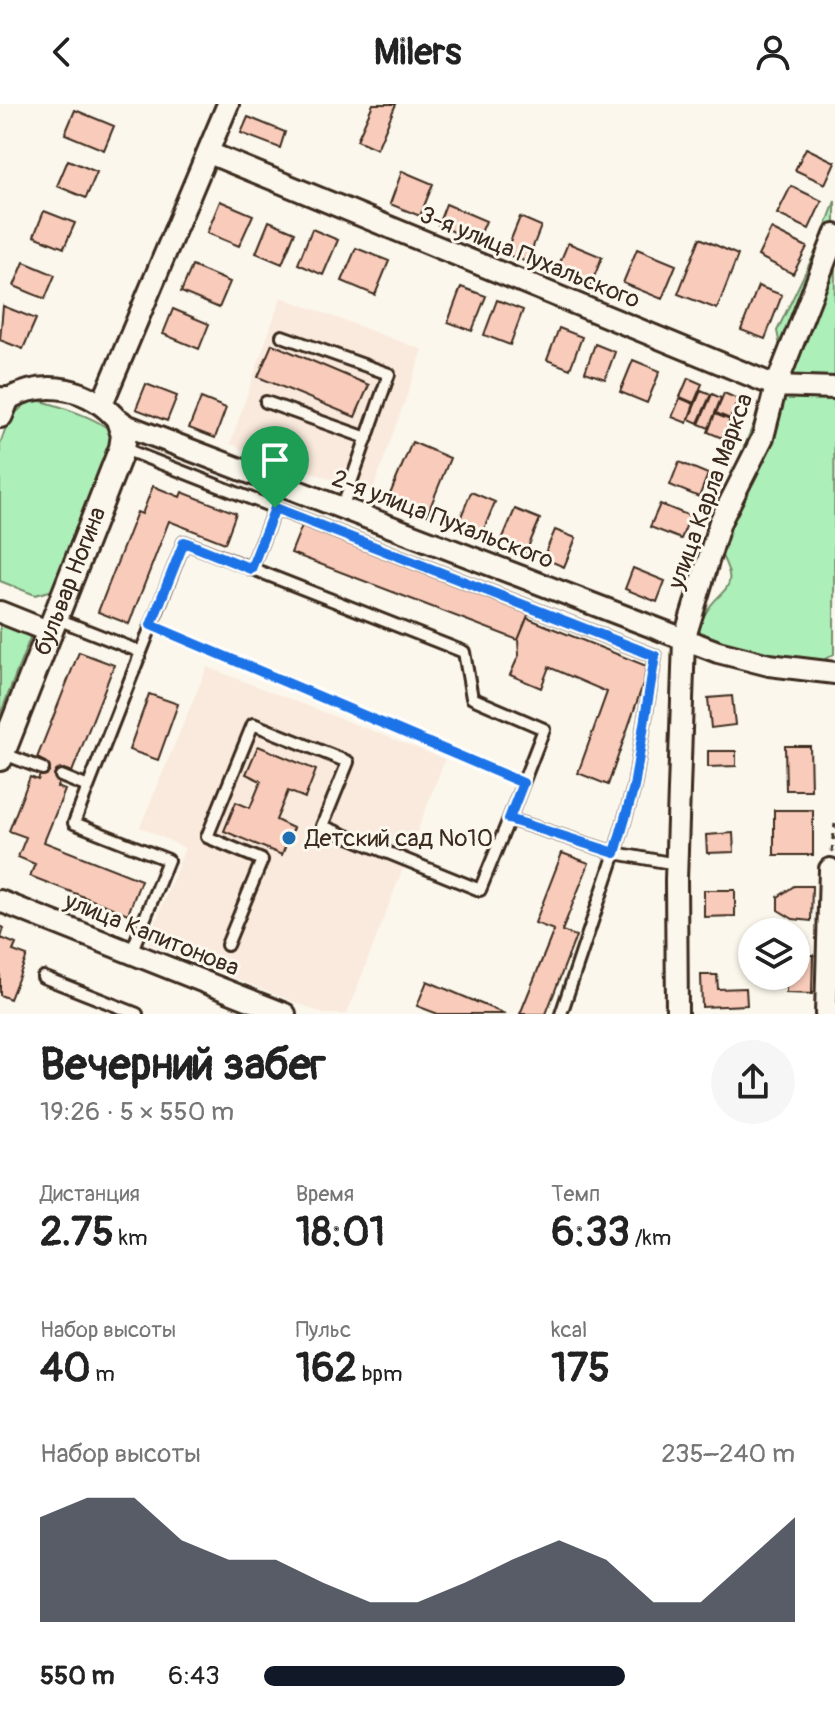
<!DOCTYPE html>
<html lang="ru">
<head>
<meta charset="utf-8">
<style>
  body { margin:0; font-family:Pangolin,sans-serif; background:#f6f6f6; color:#222; height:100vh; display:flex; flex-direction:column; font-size:30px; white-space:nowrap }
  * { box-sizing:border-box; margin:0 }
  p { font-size:26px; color:#767676 }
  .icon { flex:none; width:44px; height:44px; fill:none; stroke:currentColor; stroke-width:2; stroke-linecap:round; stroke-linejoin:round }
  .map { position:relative; height:910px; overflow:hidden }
  .drawer { display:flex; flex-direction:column; background:#fff; flex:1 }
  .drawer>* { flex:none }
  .tools { position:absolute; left:738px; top:814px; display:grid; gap:16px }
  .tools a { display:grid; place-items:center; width:72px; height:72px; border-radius:50%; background:#fff; box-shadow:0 2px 6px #0004; font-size:40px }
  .pin { position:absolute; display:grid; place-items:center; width:68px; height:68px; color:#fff; margin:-82px -34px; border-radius:50% 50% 50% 0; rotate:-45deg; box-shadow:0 0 8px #0007 }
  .pin .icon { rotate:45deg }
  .round { display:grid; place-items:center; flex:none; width:84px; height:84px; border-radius:42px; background:#f6f6f6 }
  .overview { display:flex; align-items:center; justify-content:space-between; height:136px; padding:0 40px }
  h1 { font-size:44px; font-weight:700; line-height:60px }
  .figures { display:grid; grid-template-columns:repeat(3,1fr); gap:12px; height:136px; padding:8px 40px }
  .figures div { display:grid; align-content:center }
  .figures b { font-size:40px; font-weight:700 }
  .figures small { font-size:22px; font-weight:400 }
  .figures p { font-size:22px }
  .chart { height:224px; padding:16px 40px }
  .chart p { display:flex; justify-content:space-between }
  .chart svg { width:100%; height:144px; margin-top:8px; fill:#111827; opacity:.7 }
  ul { padding:0 40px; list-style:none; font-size:26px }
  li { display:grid; grid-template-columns:128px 96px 1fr; align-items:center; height:60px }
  li i { height:20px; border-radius:10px; background:#111827 }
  header { display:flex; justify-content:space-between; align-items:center; height:104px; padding:0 40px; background:#fff; font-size:36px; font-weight:700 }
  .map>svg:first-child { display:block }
</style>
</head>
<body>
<header><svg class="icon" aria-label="back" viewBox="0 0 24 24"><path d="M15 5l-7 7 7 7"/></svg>Milers<svg class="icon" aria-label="person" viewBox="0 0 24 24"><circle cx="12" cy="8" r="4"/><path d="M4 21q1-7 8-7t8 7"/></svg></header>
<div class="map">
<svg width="835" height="910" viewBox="0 0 835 910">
  <rect width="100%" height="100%" fill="#fbf7ec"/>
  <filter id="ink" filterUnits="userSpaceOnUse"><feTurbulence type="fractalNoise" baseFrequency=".0125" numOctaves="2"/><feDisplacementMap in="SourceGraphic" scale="16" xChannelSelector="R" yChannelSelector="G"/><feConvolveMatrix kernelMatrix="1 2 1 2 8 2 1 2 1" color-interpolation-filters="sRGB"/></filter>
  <g filter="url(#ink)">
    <!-- built -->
    <path fill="#faeadd" d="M281,193L423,246L372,389L230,340Z
      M207,563L445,655L347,910H324L147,839L185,744L140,723Z"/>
    <!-- green -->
    <path fill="#adefb8" stroke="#748c6b" stroke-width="2" d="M835,97L834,550L816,560L790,557L707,537L698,527C714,473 754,500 708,428L766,291L781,246L777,227L821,136Z
      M31,295C49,298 95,313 108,325C114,331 114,341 115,349L57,485L35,491L0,477V340L9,315Z
      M0,508L29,522L30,534L0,611Z"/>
    <!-- building -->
    <path fill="#f8cbba" stroke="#3b2a1e" stroke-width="2" d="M373,0H396L377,45L357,36Z
      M75,6L114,22L104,46L65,30Z
      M248,13L285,28L280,44L241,29Z
      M806,44L835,58L825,80L795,66Z
      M68,56L97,68L86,94L57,82Z
      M402,67L433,80L420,112L390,100Z
      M791,82L822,97L809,125L777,110Z
      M220,97L253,111L239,142L207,129Z
      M446,100L486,117L477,138L438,121Z
      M44,107L75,119L64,144L34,132Z
      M520,113L541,122L527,158L505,150Z
      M269,117L295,128L282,160L256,149Z
      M312,125L338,136L323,171L298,160Z
      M771,125L807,143L793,170L758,152Z
      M700,134L738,151L717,205L678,190Z
      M568,139L602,153L590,183L556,168Z
      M356,144L389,157L375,191L342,177Z
      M637,145L676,161L662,195L623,179Z
      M24,158L55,171L45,195L14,182Z
      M192,162L230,178L219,204L181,188Z
      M758,182L782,191L765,235L741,226Z
      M461,183L486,192L472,227L448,218Z
      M497,196L523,206L510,241L484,231Z
      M3,202L36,215L23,245L0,236Z
      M173,205L209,220L199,245L163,230Z
      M559,224L582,233L570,265L547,256Z
      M272,240L369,281L355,313L258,273Z
      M595,240L615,248L605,275L585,268Z
      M633,256L660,267L647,299L620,288Z
      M688,274L702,280L694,299L680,293Z
      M146,280L177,292L167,317L136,305Z
      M701,286L711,290L698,319L689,315Z
      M724,289L738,295L730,315L716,309Z
      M712,290L721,294L709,324L699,320Z
      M201,294L226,304L215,334L189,324Z
      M680,294L694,300L687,319L672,313Z
      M715,310L730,316L722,334L708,328Z
      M412,338L450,354L427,411L388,395Z
      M679,358L708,370L699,393L670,381Z
      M153,382L180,393L182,388L236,409L225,439L169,417L129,520L98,508L137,408L142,410Z
      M471,388L495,398L482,430L458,420Z
      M660,400L690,412L681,435L650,423Z
      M515,405L540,415L526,448L501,438Z
      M303,419L530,506L518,536L291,449Z
      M555,426L576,434L564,463L543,454Z
      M633,464L665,477L657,498L625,485Z
      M527,514L649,563L608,681L578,669L607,588L549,563L541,584L510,571L519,551L518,536Z
      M79,548L114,561L72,668L64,665L57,683L65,686L44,738L141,776L128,810L30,772L35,760L18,753L26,733L9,727L30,673L38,676L45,658L37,654Z
      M149,590L178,600L158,656L129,646Z
      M732,592L735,621L711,624L708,594Z
      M258,642L316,666L305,694L288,687L276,716L293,724L282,751L224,727L236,698L250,704L261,677L246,670Z
      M785,642H810L811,686H786Z
      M708,647H736V662L708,663Z
      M774,706H813V751H774Z
      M733,729L734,748L707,749L706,731Z
      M562,749L589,759L562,827L576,832L546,910H520L554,826L535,819Z
      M794,782H812L811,817L793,815L778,806V793Z
      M704,786H735V812L704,813Z
      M0,822L4,824L1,834L16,840L13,847L27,852L10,895L0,891Z
      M796,851H813L812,890L786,889V872H796Z
      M701,871H717L718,885L746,884L747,901L702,903Z
      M427,877L505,910H438L417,902Z"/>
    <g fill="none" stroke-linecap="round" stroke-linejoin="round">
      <defs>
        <path id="service" d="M282,232L389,270L342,404
          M266,298L367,334
          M122,344L275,404L251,465
          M275,404L655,552L634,683L615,749L676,760
          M55,514L141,548L184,438L464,548L472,594L544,625L509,715L615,749L561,910
          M2,649L43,665
          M61,672L88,683
          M227,841L262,756L207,733L253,620L348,658L322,722L480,786L509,715
          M131,849L168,756L74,719L141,548
          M43,873L137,910"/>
        <path id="minor" d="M209,49L776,282L835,284
          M0,294L6,296C46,274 91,283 120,319L718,548L769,561L835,569
          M102,300L228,0
          M0,508L50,528
          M0,797L285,910
          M677,910L676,776L684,536L720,418L763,333L776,282L835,131
          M826,910L830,765"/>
        <g id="tertiary">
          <path d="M0,311L6,296"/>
          <path id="s1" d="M0,654L122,344L124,331L120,319"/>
        </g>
      </defs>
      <!-- service casing -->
      <use href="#service" stroke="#3b2a1e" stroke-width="16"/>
      <!-- minor casing -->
      <use href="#minor" stroke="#3b2a1e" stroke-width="26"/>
      <!-- tertiary casing -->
      <use href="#tertiary" stroke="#3b2a1e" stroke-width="30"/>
      <!-- path -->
      <path stroke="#3b2a1e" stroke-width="3" stroke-dasharray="6 6" stroke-linecap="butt" d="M162,526L512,675
        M832,748L835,720"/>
      <!-- service -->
      <use href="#service" stroke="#fbf7ec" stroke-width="10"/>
      <!-- minor -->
      <use href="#minor" stroke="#fbf7ec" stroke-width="20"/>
      <!-- tertiary -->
      <use href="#tertiary" stroke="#fbf7ec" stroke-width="24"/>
    </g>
  </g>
  <g fill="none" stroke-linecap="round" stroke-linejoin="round" filter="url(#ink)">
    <defs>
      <path id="route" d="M275,404L655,552L634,683L615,749L509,715L523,679L151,521L184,438L251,465Z"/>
    </defs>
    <!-- route casing -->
    <use href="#route" stroke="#fff" stroke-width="16"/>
    <!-- route -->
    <use href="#route" stroke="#1a73e8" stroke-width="10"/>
  </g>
  <!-- markers -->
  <circle fill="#1f6fb2" stroke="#fbf7ec" stroke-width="3" cx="289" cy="734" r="8"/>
  <g text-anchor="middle" stroke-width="6" stroke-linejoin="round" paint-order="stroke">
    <!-- street labels -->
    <g font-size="24" fill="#3b2a1e" stroke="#fbf7ec">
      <text transform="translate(530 153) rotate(22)" y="8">3-я улица Пухальского</text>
      <text transform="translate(710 387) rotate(-70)" y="8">улица Карла Маркса</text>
      <text transform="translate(443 415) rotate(21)" y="8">2-я улица Пухальского</text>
      <text dy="8" stroke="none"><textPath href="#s1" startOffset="190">бульвар Ногина</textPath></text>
      <text transform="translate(152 830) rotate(22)" y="8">улица Капитонова</text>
    </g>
    <!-- poi labels -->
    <g font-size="24" fill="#3b2a1e" stroke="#fbf7ec" text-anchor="start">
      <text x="305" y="742">Детский сад №10</text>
    </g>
  </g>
</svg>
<div class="tools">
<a><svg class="icon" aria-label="layers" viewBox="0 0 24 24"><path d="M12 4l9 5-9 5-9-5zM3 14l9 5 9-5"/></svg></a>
</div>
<div class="pin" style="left:275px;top:404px;background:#1e9e55"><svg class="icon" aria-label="arrive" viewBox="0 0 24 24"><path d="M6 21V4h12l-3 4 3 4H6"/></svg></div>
</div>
<section class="drawer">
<div class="overview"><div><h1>Вечерний забег</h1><p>19:26 · 5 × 550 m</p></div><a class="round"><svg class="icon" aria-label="share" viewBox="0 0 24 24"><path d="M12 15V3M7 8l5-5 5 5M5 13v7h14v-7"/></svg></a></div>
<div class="figures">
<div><p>Дистанция</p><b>2.75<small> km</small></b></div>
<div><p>Время</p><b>18:01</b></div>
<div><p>Темп</p><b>6:33<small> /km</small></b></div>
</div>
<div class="figures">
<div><p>Набор высоты</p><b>40<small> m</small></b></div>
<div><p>Пульс</p><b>162<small> bpm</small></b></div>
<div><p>kcal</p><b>175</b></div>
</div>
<div class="chart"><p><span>Набор высоты</span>235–240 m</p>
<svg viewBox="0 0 160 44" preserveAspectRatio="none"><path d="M0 44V12L10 6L20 6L30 19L40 25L50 25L60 32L70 38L80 38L90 32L100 25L110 19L120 25L130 38L140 38L150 25L160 12V44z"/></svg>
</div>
<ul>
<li><b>550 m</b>6:43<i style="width:68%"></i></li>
</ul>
</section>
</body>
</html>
